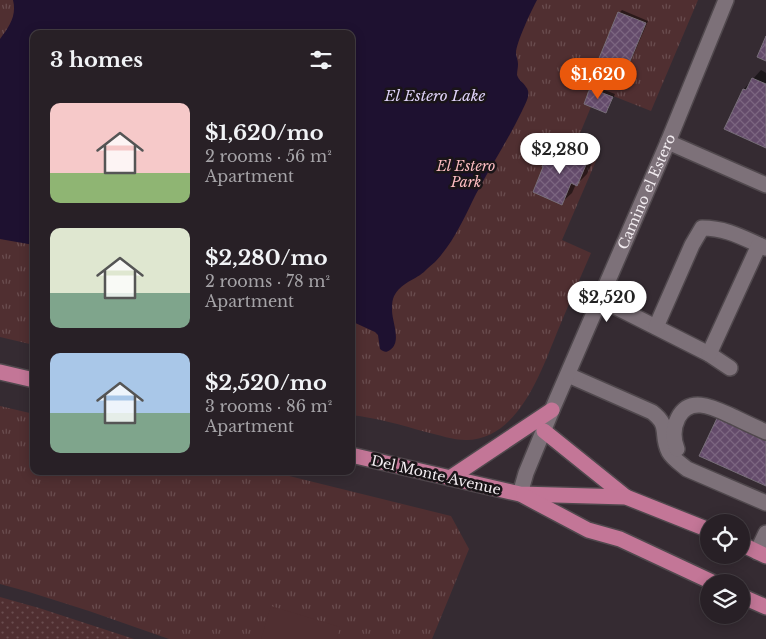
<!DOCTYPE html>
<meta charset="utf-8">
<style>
:root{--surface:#282026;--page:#342d32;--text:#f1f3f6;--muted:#a5a3a7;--line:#443e43;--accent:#ea580c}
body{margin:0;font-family:"Libre Baskerville",serif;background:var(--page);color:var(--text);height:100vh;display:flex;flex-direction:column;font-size:19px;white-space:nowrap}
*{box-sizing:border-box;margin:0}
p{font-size:16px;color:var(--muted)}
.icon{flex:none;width:28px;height:28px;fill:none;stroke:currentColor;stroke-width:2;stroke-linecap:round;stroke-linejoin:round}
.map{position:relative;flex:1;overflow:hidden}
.panel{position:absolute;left:30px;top:30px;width:325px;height:445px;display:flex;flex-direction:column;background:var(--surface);border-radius:10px;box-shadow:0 2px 12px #0003,0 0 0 1px var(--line)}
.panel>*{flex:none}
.tools{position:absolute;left:700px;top:514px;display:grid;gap:10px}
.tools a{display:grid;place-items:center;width:50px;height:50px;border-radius:50%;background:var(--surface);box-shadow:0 2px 12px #0003,0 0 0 1px var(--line);font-size:25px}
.price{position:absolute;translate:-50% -42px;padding:0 11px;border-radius:18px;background:#fff;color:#222;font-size:16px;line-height:32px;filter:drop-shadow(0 1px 2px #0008)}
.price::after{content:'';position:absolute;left:50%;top:30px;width:15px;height:11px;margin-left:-8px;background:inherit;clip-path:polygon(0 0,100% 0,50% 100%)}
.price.selected{background:var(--accent);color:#fff}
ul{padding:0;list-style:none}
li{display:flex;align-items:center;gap:15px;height:125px;padding:0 20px}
li span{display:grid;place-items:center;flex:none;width:140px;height:100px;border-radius:10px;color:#555}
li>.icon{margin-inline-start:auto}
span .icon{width:60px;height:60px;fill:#fffc;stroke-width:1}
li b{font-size:21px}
h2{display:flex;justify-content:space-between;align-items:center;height:60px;padding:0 20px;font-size:21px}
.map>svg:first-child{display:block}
.grass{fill:url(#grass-dots)}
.park{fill:url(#park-tufts)}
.pitch{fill:#502f31}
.water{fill:#1e1130}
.shadow{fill:#0007}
.building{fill:url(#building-cross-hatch);stroke:#776e79}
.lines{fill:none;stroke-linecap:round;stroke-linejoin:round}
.minor-casing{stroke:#50484d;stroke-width:18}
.major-casing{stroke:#50484d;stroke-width:18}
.minor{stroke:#7d7179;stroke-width:15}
.major{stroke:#c37697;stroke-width:15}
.labels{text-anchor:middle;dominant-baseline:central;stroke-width:5;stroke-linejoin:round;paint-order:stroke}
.park-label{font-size:14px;font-style:italic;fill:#fbbcc0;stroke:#1a1518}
.street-label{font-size:14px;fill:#f2ecf0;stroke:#1a1518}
.water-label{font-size:15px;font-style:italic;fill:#dfd2f9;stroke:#1a1518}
</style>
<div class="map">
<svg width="766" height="639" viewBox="0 0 766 639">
<defs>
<pattern id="grass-dots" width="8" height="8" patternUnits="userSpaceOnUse" patternTransform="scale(1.25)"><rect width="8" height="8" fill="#502f31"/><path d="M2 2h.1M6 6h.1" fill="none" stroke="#6a4d4f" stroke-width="1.8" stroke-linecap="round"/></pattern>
<pattern id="park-tufts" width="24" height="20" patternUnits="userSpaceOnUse" patternTransform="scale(1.25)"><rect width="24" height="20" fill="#502f31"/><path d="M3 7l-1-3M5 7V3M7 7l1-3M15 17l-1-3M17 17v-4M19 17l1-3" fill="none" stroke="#6a4d4f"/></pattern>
<pattern id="building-cross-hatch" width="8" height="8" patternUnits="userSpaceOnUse" patternTransform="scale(1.25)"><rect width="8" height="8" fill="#644b6b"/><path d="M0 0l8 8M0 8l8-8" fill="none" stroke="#7b6580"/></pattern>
</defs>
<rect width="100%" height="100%" fill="#352b32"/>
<polygon class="grass" points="0,597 39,608 134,639 0,639"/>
<g class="park">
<path d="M0,0H698L651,111L598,90L576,143L599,154L562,240L591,253C580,278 569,304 558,330C542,369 519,440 466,440C453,440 439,435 426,432C401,425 377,418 351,415V34H34V345L0,337Z"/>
<polygon points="0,406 34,414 34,471 269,471 451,516 469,549 432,639 169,639 89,611 29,592 0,584"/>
</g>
<polygon class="pitch" points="271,606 340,627 337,639 261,639"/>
<path class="water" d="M13,0H537C532,9 516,43 516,53C516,56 518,60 518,64C518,68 517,71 517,75C519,81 523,82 526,87C532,94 525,104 522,111C508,140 491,166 476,194C464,218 454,242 435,262C431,265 427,269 424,272C413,281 398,284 393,299C392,302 392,307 392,310C392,322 402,342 390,350C386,353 384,352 380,349L378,335L375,332L351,321V34H34V245L0,239V39C9,27 17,16 13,0Z"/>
<g class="shadow">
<polygon points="622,10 648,21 622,81 620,84 619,13"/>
<polygon points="761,70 766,73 766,147 744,89"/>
<polygon points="594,86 615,94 608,110 606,112 585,103 591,88"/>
<polygon points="568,136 598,149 587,174 577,184 576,184 572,193 561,203 547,158"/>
</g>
<g class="building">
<polygon points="618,12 646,23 620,85 593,73"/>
<polygon points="766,36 766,61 757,57"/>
<polygon points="752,78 766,84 766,148 724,129 743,89 746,90"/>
<polygon points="590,88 613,97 606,113 584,104"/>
<polygon points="557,146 588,160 577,186 571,183 562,205 533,192 543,167 542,167 546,157 551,159"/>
<polygon points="719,414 766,435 766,486 699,456"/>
</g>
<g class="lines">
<defs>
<g id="minor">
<polyline points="668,142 766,185"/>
<polyline points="600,299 709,354 730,368"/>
<path d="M656,327L692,245L702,228C727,228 743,238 766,248"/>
<polyline points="709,354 759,245"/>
<path d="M568,375L652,412C671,426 660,435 669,452C673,459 681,464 687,469L766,503"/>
<path d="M677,449C673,439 673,428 678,418C690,394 716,409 734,417C744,422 755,427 766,432"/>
<path id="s1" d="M520,494L526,473L552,410L668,142L726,0"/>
<polyline points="757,552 766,533"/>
</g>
<g id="major">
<polyline points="0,372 34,380"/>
<polyline points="544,431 626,497"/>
<polyline points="351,455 520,494 626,497 709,530"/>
<polyline points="450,478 552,410"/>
<polyline points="524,496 588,530 620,539 712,582"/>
<polyline points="741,544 766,556"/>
<polyline points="741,596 766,607"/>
</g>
</defs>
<use href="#minor" class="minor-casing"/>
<use href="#major" class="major-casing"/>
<use href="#minor" class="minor"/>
<use href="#major" class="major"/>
</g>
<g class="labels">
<g class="park-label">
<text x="466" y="166">El Estero<tspan x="466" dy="16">Park</tspan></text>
</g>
<g class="street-label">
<text stroke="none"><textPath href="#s1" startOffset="328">Camino el Estero</textPath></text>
<text transform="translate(436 475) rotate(13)">Del Monte Avenue</text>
</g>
<g class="water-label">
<text x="435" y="95">El Estero Lake</text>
</g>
</g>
</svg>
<div class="tools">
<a><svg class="icon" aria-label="locate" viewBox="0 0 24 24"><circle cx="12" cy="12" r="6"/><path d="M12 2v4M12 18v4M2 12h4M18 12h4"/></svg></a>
<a><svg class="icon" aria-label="layers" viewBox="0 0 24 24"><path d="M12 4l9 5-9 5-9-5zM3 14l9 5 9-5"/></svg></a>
</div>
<b class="price selected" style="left:598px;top:100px">$1,620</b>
<b class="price" style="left:560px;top:175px">$2,280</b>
<b class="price" style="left:607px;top:323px">$2,520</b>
<section class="panel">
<h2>3 homes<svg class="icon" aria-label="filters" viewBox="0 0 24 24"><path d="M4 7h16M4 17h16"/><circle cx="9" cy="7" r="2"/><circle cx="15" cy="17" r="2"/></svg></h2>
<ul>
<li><span style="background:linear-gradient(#f6c9c9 70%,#8fb573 0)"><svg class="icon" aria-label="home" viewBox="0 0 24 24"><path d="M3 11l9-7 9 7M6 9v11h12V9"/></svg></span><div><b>$1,620/mo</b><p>2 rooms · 56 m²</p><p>Apartment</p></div></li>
<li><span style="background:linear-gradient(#dfe7d0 65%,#7fa58c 0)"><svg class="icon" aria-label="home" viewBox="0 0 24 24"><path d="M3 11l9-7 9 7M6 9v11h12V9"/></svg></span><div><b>$2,280/mo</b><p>2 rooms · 78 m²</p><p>Apartment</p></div></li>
<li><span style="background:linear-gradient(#a9c7e8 60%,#7fa58c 0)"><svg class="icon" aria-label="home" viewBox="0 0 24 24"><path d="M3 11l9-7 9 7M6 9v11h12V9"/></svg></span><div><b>$2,520/mo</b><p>3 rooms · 86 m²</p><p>Apartment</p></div></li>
</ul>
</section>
</div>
